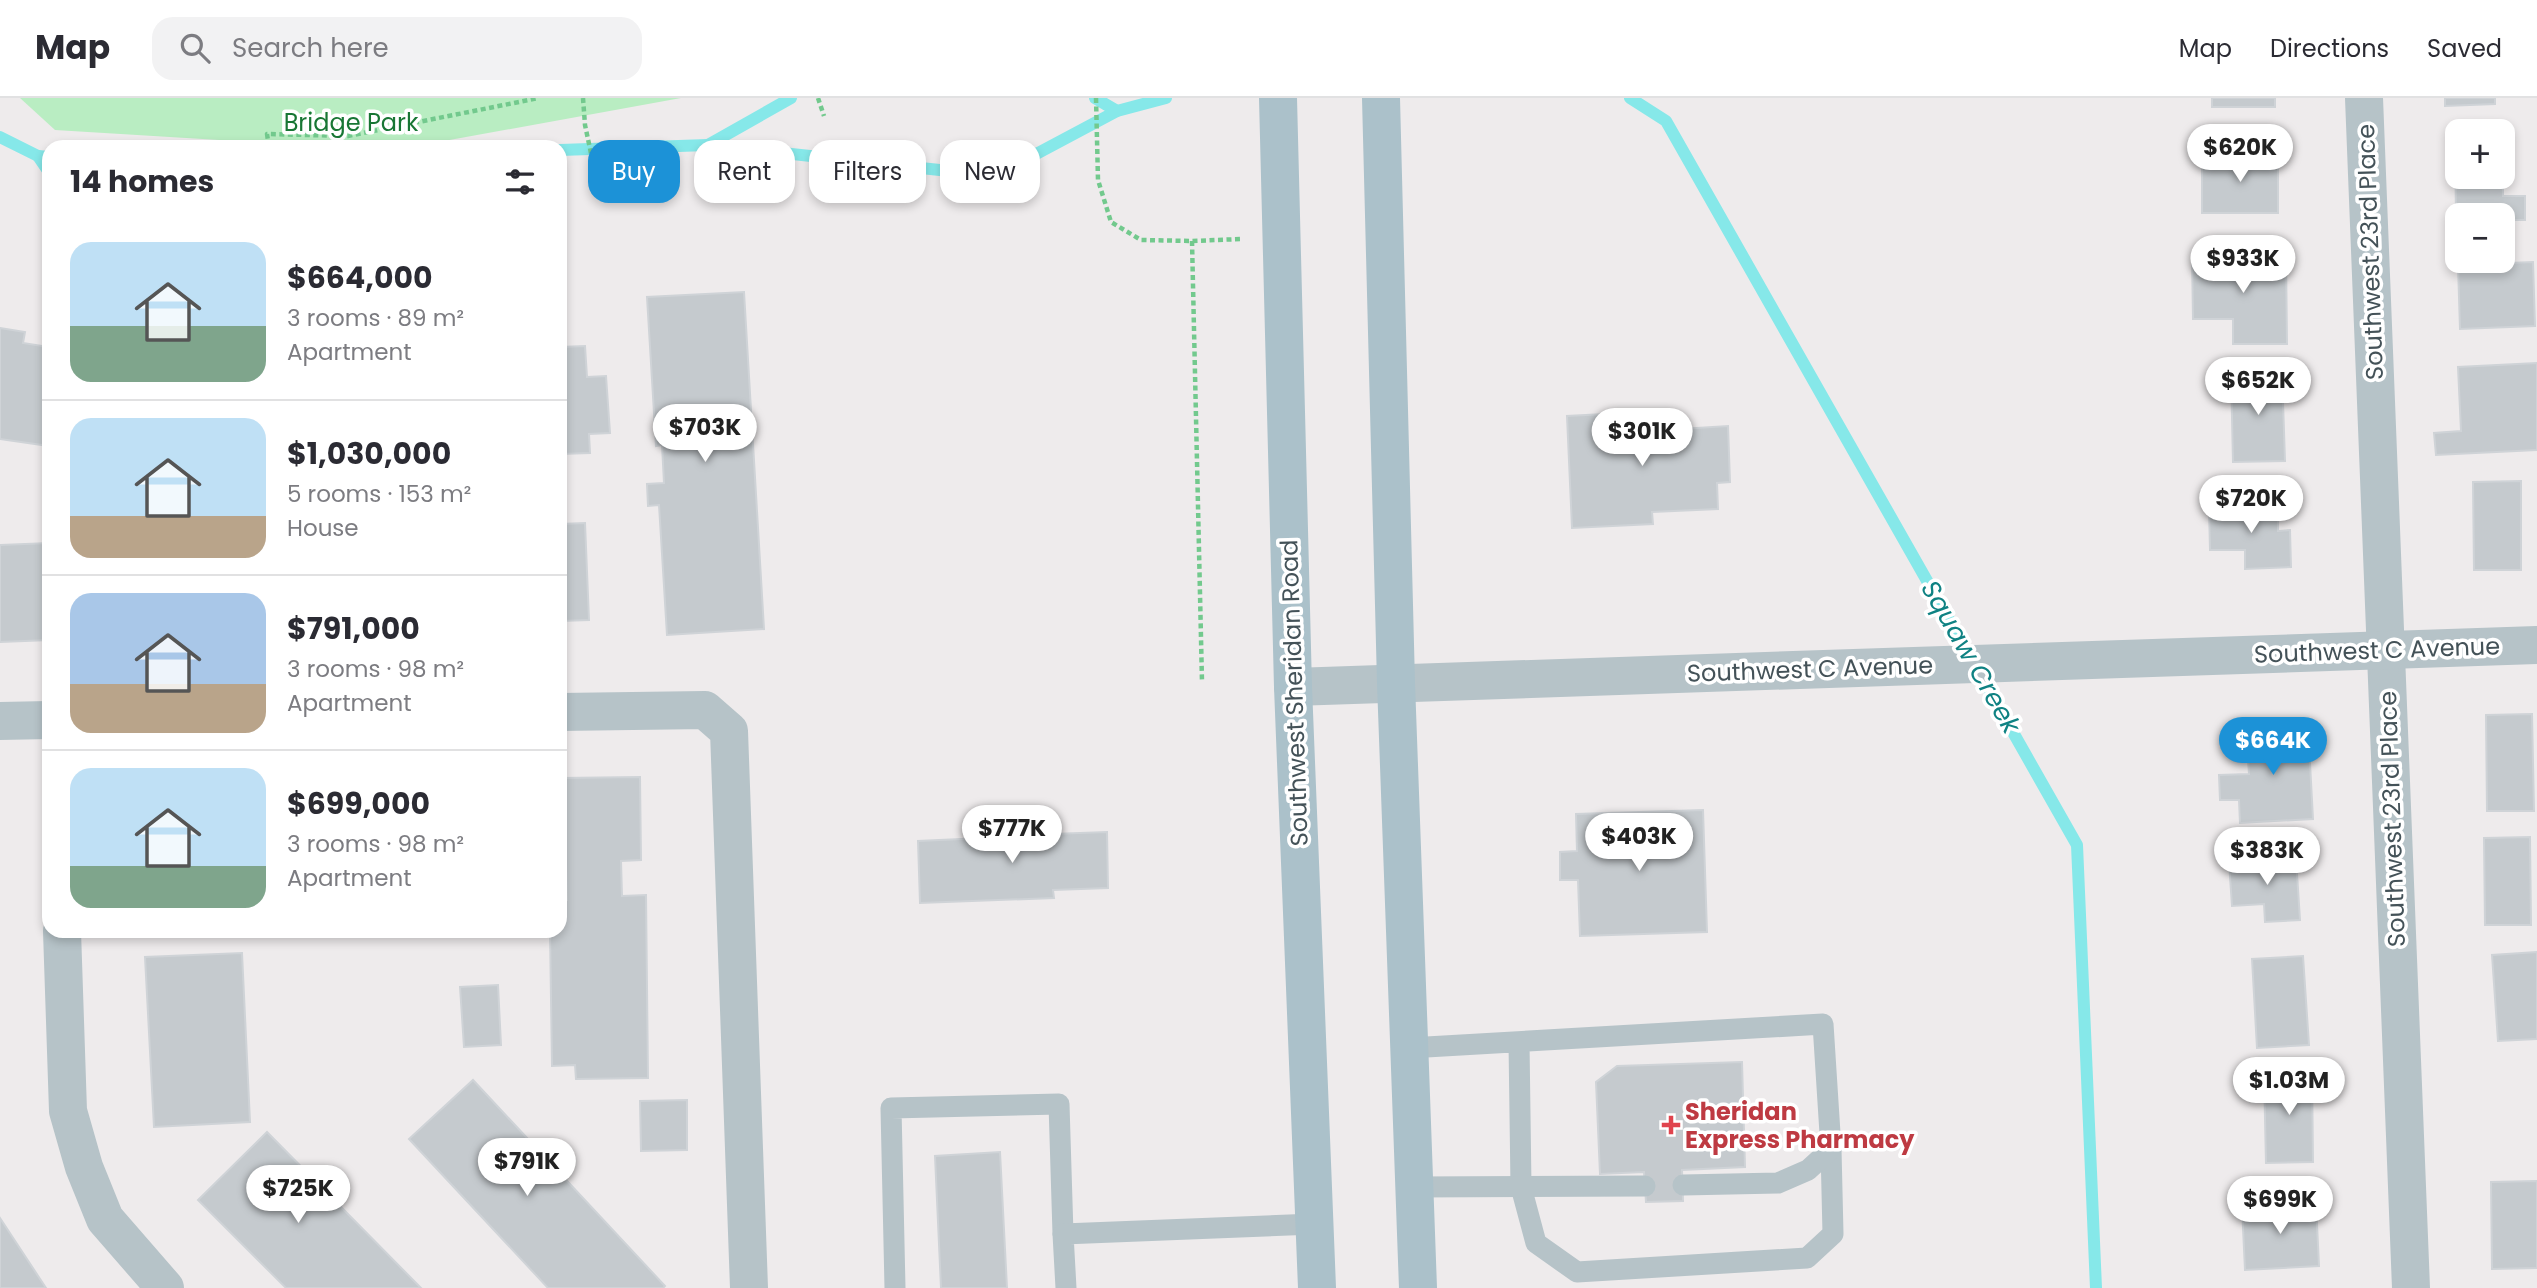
<!DOCTYPE html>
<meta charset="utf-8">
<style>
:root{--surface:#fff;--page:#f2f2f3;--text:#2b2b33;--muted:#7c7c81;--line:#e1e1e2;--accent:#1c92d7}
body{margin:0;font-family:Poppins,sans-serif;background:var(--page);color:var(--text);height:100vh;display:flex;flex-direction:column;font-size:26px;white-space:nowrap}
*{box-sizing:border-box;margin:0}
p{font-size:23px;color:var(--muted)}
.icon{flex:none;width:38px;height:38px;fill:none;stroke:currentColor;stroke-width:2;stroke-linecap:round;stroke-linejoin:round}
.map{position:relative;flex:1;overflow:hidden}
.drawer{position:absolute;left:42px;top:42px;width:525px;height:798px;display:flex;flex-direction:column;background:var(--surface);border-radius:21px;box-shadow:0 4px 10px #0003}
.drawer>*{flex:none}
.top-card{position:absolute;left:588px;top:42px;width:665px;height:63px;display:flex;gap:14px}
.tools{position:absolute;left:2445px;top:21px;display:grid;gap:14px}
.tools a{display:grid;place-items:center;width:70px;height:70px;border-radius:14px;background:var(--surface);box-shadow:0 4px 10px #0003;font-size:35px}
.price{position:absolute;translate:-50% -60px;padding:0 16px;border-radius:24px;background:#fff;color:#222;font-size:23px;line-height:46px;filter:drop-shadow(0 2px 4px #0008)}
.price::after{content:'';position:absolute;left:50%;top:42px;width:21px;height:16px;margin-left:-10px;background:inherit;clip-path:polygon(0 0,100% 0,50% 100%)}
.price.selected{background:var(--accent);color:#fff}
ul{padding:0;list-style:none}
li{display:flex;align-items:center;gap:21px;height:175px;padding:0 28px}
li+li{border-top:2px solid var(--line)}
li span{display:grid;place-items:center;flex:none;width:196px;height:140px;border-radius:21px;color:#555}
li>.icon{margin-inline-start:auto}
span .icon{width:84px;height:84px;fill:#fffc;stroke-width:1}
li b{font-size:30px}
h2{display:flex;justify-content:space-between;align-items:center;height:84px;padding:0 28px;font-size:30px}
.chip{padding:0 24px;border-radius:21px;background:var(--surface);box-shadow:0 4px 10px #0003;font-size:24px;line-height:63px}
.chip.selected{background:var(--accent);color:#fff}
header{display:flex;align-items:center;gap:42px;box-sizing:border-box;height:98px;padding:0 35px;background:var(--surface);border-bottom:2px solid var(--line)}
header strong{font-size:33px}
nav{display:flex;gap:38px;margin-inline-start:auto;font-size:24px}
.search{width:490px;height:63px;background:var(--page);display:flex;align-items:center;gap:18px;box-sizing:border-box;padding:0 24px;border-radius:21px;color:var(--muted);font-size:26px}
.map>svg:first-child{display:block}
.green{fill:#b9edc2}
.lines{fill:none;stroke-linecap:round;stroke-linejoin:round}
.stream{stroke:#86e8e9;stroke-width:12}
.building{fill:#c5cace;stroke:#cfd3d7;stroke-width:2}
.path{stroke:#72c98d;stroke-width:4.5;stroke-dasharray:5 3.5;stroke-linecap:butt}
.lane{stroke:#b6c3c8;stroke-width:21}
.street{stroke:#b6c3c8;stroke-width:38}
.primary{stroke:#abc1ca;stroke-width:38}
.health-dot{fill:#e0444e;stroke:#fff;stroke-width:2.5}
.labels{text-anchor:middle;dominant-baseline:central;stroke-width:7;stroke-linejoin:round;paint-order:stroke}
.park-label{font-size:24px;fill:#187634;stroke:#fff}
.street-label{font-size:24px;fill:#445258;stroke:#fff}
.health-label{font-size:24px;font-weight:bold;fill:#be3a42;stroke:#fff;text-anchor:start}
.water-label{font-size:26px;font-style:italic;fill:#0f8283;stroke:#fff}
</style>
<header>
<strong>Map</strong>
<div class="search"><svg class="icon" aria-label="search" viewBox="0 0 24 24"><circle cx="10" cy="10" r="6"/><path d="M15 15l6 6"/></svg>Search here</div>
<nav><a>Map</a><a>Directions</a><a>Saved</a></nav>
</header>
<div class="map">
<svg width="2537" height="1190" viewBox="0 0 2537 1190">
<rect width="100%" height="100%" fill="#eeebec"/>
<polygon class="green" points="20,0 681,0 411,49 335,49 55,32"/>
<g class="lines">
<g class="stream">
<polyline points="1095,0 1117,13"/>
<polyline points="1630,0 1666,23 2077,747 2096,1190"/>
<polyline points="0,39 38,58 49,59"/>
<polyline points="708,47 791,0"/>
<polyline points="560,52 708,47 995,78 1117,13 1166,0"/>
<polyline points="38,58 49,74"/>
</g>
</g>
<g class="building">
<rect x="2212" y="0" width="63" height="9"/>
<polygon points="2445,0 2495,0 2495,6 2445,8"/>
<polygon points="2503,33 2503,98 2525,98 2525,122 2502,122 2502,117 2457,117 2456,123 2455,34 2457,34 2457,79 2502,79"/>
<rect x="2202" y="56" width="76" height="59"/>
<polygon points="2286,157 2287,246 2233,246 2233,221 2193,221 2192,158"/>
<polygon points="2533,164 2535,228 2460,231 2458,167"/>
<polygon points="744,194 764,531 667,537 659,407 648,408 647,386 664,385 662,347 656,348 647,199"/>
<polygon points="0,230 25,234 23,245 49,249 49,348 0,341"/>
<polygon points="585,248 587,279 606,278 610,335 589,336 590,355 560,356 560,249"/>
<polygon points="2537,265 2537,352 2436,357 2434,335 2461,333 2458,269"/>
<polygon points="2282,274 2285,363 2233,364 2231,275"/>
<polygon points="1662,313 1664,332 1728,328 1730,384 1717,385 1718,411 1652,414 1653,426 1572,430 1567,318"/>
<polygon points="2521,383 2521,472 2474,472 2473,384"/>
<polygon points="2278,407 2278,433 2290,432 2291,469 2245,471 2245,452 2210,452 2209,409"/>
<polygon points="585,425 589,522 560,523 560,426"/>
<polygon points="49,445 49,542 0,544 0,447"/>
<polygon points="2532,616 2534,713 2487,713 2486,617"/>
<polygon points="2308,628 2313,721 2240,725 2239,702 2220,702 2219,677 2249,676 2246,632"/>
<polygon points="640,679 641,762 621,763 622,798 646,797 648,980 576,981 575,967 552,968 550,833 560,833 560,802 567,802 566,766 560,766 560,680"/>
<polygon points="1703,712 1707,834 1580,838 1578,782 1560,782 1560,754 1577,753 1576,716"/>
<polygon points="1052,727 1052,736 1107,734 1108,790 1053,792 1054,800 920,805 918,743 983,740 983,730"/>
<polygon points="2530,739 2531,827 2485,827 2484,740"/>
<polygon points="2296,760 2300,822 2265,824 2264,806 2232,808 2229,764"/>
<polygon points="2537,854 2537,941 2498,943 2492,857"/>
<polygon points="242,855 250,1024 154,1029 145,859"/>
<polygon points="2303,858 2309,947 2257,950 2252,861"/>
<polygon points="498,887 501,947 464,949 460,889"/>
<polygon points="1742,964 1745,1069 1682,1072 1683,1103 1646,1104 1644,1074 1600,1076 1596,984 1617,968"/>
<polygon points="2312,974 2313,1064 2266,1065 2264,975"/>
<polygon points="473,982 665,1188 663,1190 548,1190 409,1041"/>
<polygon points="687,1002 687,1052 641,1053 640,1003"/>
<polygon points="267,1034 421,1190 286,1190 198,1102"/>
<polygon points="1000,1054 1007,1190 941,1190 935,1058"/>
<polygon points="2537,1083 2537,1170 2492,1171 2491,1084"/>
<polygon points="2316,1105 2319,1168 2245,1172 2242,1109"/>
<polygon points="0,1120 46,1190 0,1190"/>
</g>
<g class="lines">
<g class="path">
<polyline points="583,0 585,27 599,93"/>
<polyline points="818,0 824,18"/>
<polyline points="1096,0 1098,82 1111,124 1141,142 1192,143 1242,141"/>
<polyline points="269,49 267,36 348,38 539,0"/>
<polyline points="1192,143 1202,584"/>
</g>
<g class="lane">
<polyline points="1409,950 1823,926 1831,1051 1833,1136 1807,1160 1577,1174 1536,1145 1521,1089 1519,944"/>
<polyline points="1683,1087 1778,1085 1808,1072 1831,1051"/>
<polyline points="1414,1089 1645,1088"/>
<polyline points="895,1190 891,1010 1059,1006 1063,1136"/>
<polyline points="1066,1190 1063,1136 1314,1126"/>
</g>
<g class="street">
<polyline points="2364,0 2411,1190"/>
<polyline points="1293,589 2537,547"/>
<polyline points="560,614 705,612 729,633 749,1190"/>
<polyline points="0,623 49,622"/>
<polyline points="62,833 68,1013 84,1069 105,1121 165,1190"/>
</g>
<g class="primary">
<polyline points="1278,0 1293,589 1317,1190"/>
<polyline points="1381,0 1396,585 1418,1190"/>
</g>
</g>
<path class="health-dot" d="M1667.5 1016.5h7v7h7v7h-7v7h-7v-7h-7v-7h7z"/>
<g class="labels">
<g class="park-label">
<text x="351" y="24">Bridge Park</text>
</g>
<g class="street-label">
<text transform="translate(2370 154) rotate(-92)">Southwest 23rd Place</text>
<text transform="translate(2377 552) rotate(-2)">Southwest C Avenue</text>
<text transform="translate(1810 571) rotate(-2)">Southwest C Avenue</text>
<text transform="translate(1294 595) rotate(-92)">Southwest Sheridan Road</text>
<text transform="translate(2392 721) rotate(-92)">Southwest 23rd Place</text>
</g>
<g class="health-label">
<text x="1685" y="1013">Sheridan<tspan x="1685" dy="28">Express Pharmacy</tspan></text>
</g>
<g class="water-label">
<text transform="translate(1971 559) rotate(60)">Squaw Creek</text>
</g>
</g>
</svg>
<div class="tools">
<a>+</a>
<a>−</a>
</div>
<b class="price" style="left:2240px;top:86px">$620K</b>
<b class="price" style="left:2243px;top:197px">$933K</b>
<b class="price" style="left:2258px;top:319px">$652K</b>
<b class="price" style="left:705px;top:366px">$703K</b>
<b class="price" style="left:1642px;top:370px">$301K</b>
<b class="price" style="left:2251px;top:437px">$720K</b>
<b class="price selected" style="left:2273px;top:679px">$664K</b>
<b class="price" style="left:1012px;top:767px">$777K</b>
<b class="price" style="left:1639px;top:775px">$403K</b>
<b class="price" style="left:2267px;top:789px">$383K</b>
<b class="price" style="left:2289px;top:1019px">$1.03M</b>
<b class="price" style="left:527px;top:1100px">$791K</b>
<b class="price" style="left:298px;top:1127px">$725K</b>
<b class="price" style="left:2280px;top:1138px">$699K</b>
<div class="top-card">
<a class="chip selected">Buy</a>
<a class="chip">Rent</a>
<a class="chip">Filters</a>
<a class="chip">New</a>
</div>
<section class="drawer">
<h2>14 homes<svg class="icon" aria-label="filters" viewBox="0 0 24 24"><path d="M4 7h16M4 17h16"/><circle cx="9" cy="7" r="2"/><circle cx="15" cy="17" r="2"/></svg></h2>
<ul>
<li><span style="background:linear-gradient(#bfe0f5 60%,#7fa58c 0)"><svg class="icon" aria-label="home" viewBox="0 0 24 24"><path d="M3 11l9-7 9 7M6 9v11h12V9"/></svg></span><div><b>$664,000</b><p>3 rooms · 89 m²</p><p>Apartment</p></div></li>
<li><span style="background:linear-gradient(#bfe0f5 70%,#b9a48a 0)"><svg class="icon" aria-label="home" viewBox="0 0 24 24"><path d="M3 11l9-7 9 7M6 9v11h12V9"/></svg></span><div><b>$1,030,000</b><p>5 rooms · 153 m²</p><p>House</p></div></li>
<li><span style="background:linear-gradient(#a9c7e8 65%,#b9a48a 0)"><svg class="icon" aria-label="home" viewBox="0 0 24 24"><path d="M3 11l9-7 9 7M6 9v11h12V9"/></svg></span><div><b>$791,000</b><p>3 rooms · 98 m²</p><p>Apartment</p></div></li>
<li><span style="background:linear-gradient(#bfe0f5 70%,#7fa58c 0)"><svg class="icon" aria-label="home" viewBox="0 0 24 24"><path d="M3 11l9-7 9 7M6 9v11h12V9"/></svg></span><div><b>$699,000</b><p>3 rooms · 98 m²</p><p>Apartment</p></div></li>
</ul>
</section>
</div>
